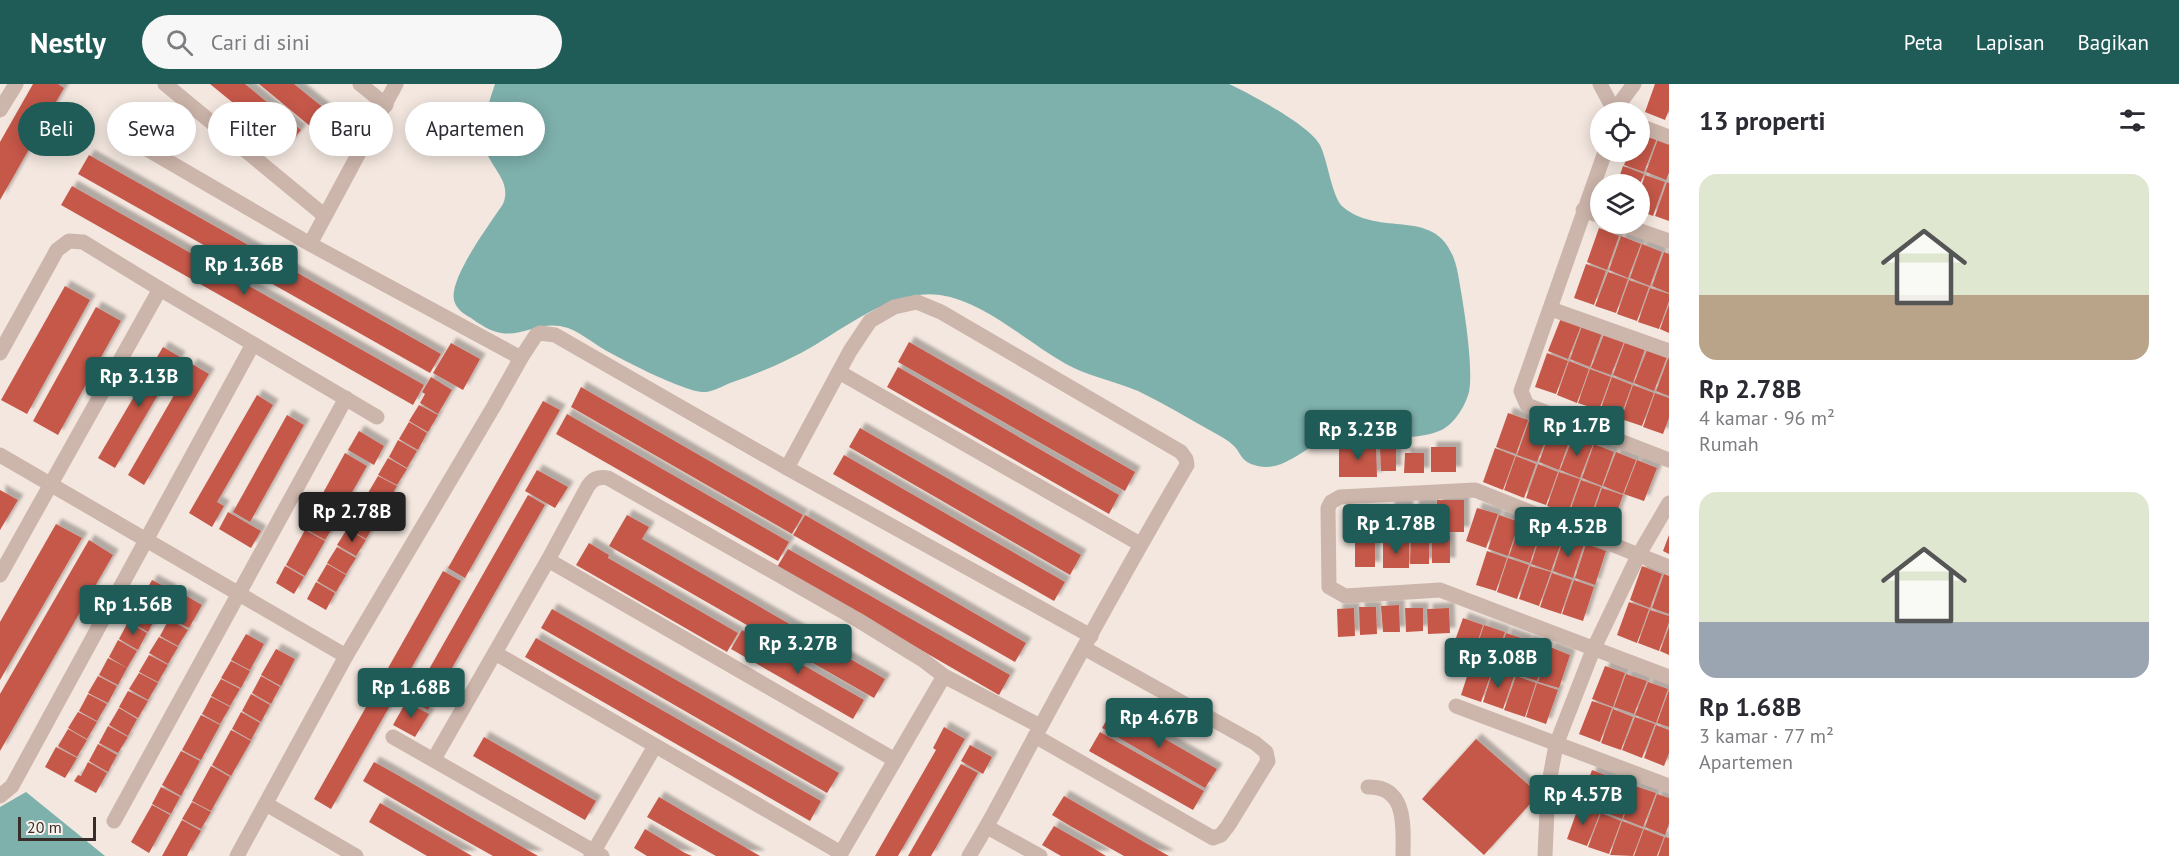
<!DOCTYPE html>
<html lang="id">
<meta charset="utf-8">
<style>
:root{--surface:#fff;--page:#f7f7f7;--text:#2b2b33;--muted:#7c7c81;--accent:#1f5b57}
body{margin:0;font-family:"PT Sans",sans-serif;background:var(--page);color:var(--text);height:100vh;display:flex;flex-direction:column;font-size:22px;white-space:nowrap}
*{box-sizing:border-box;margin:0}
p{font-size:20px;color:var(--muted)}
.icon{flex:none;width:33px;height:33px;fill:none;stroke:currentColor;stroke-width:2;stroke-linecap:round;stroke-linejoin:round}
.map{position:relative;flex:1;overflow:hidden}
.drawer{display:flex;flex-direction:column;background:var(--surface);width:510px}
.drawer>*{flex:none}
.top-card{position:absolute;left:18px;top:18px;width:570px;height:54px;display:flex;gap:12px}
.controls{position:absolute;left:1590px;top:18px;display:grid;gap:12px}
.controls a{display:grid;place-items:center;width:60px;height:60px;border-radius:50%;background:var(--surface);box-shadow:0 3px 15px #0003;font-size:30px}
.scale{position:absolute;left:18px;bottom:15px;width:78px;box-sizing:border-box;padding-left:6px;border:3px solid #392d2a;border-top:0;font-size:16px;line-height:21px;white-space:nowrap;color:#392d2a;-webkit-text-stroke:4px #faf2ec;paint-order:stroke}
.price{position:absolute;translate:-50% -51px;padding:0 14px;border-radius:6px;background:var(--accent);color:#fff;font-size:20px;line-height:39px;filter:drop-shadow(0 2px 3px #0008)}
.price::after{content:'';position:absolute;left:50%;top:36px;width:18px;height:14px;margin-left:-9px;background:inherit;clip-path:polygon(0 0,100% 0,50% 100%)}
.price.active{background:#222;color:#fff}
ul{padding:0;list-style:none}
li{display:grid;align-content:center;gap:12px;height:318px;padding:0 30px}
li span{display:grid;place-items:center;height:186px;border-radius:18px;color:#555}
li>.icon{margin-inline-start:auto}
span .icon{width:108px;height:108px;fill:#fffc;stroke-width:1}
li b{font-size:26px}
h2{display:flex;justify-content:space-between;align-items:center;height:72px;padding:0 30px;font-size:26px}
.chip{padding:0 21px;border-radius:27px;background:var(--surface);box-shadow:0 3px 15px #0003;font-size:21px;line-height:54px}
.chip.active{background:var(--accent);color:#fff}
header{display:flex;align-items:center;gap:36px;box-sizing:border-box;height:84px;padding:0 30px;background:var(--accent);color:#fff}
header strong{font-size:28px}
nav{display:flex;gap:33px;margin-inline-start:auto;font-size:21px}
.search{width:420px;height:54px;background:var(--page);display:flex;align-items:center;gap:15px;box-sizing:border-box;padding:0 21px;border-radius:33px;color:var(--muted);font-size:22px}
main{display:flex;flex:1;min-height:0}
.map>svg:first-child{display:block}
.water{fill:#7eb0ac}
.building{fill:#c6584a;filter:url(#shadow)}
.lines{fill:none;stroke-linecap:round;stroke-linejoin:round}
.minor{stroke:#ccb5ab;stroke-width:15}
</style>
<header>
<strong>Nestly</strong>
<div class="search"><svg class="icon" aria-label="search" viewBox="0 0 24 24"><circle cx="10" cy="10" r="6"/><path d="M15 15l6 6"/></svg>Cari di sini</div>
<nav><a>Peta</a><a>Lapisan</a><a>Bagikan</a></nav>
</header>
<main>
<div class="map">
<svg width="1669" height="772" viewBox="0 0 1669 772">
<defs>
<filter id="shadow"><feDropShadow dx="5.5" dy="-5.5" stdDeviation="1.5" flood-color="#0004"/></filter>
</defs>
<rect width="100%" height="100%" fill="#f3e7df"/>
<g class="water">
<path d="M495,0H1229C1250,10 1310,41 1320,61C1328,77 1332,114 1343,123C1384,157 1444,116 1458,190C1463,218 1474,282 1469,308C1465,323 1453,342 1439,347C1407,360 1370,347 1337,354C1329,355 1320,358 1313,362C1293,373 1276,390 1251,380C1241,376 1240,368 1234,362C1228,356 1220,352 1213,348C1188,334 1163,319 1138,307C1114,297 1088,292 1066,280C1026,258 986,218 940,211C891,204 842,247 801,269C778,281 754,291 730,299C723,302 714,307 706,308C688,310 623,276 605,266C593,259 581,249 568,244C541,235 524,253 501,249C492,248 479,240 471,234C464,230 456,225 454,216C449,194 490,140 503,120C513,96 488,83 484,60C481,41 489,18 495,0Z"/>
<polygon points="26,708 105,772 0,772 0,723"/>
</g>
<g class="building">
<polygon points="33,0 58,0 64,4 0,116 0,58"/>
<polygon points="210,0 245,0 301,46 287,63"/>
<polygon points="259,0 294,0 325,25 311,43"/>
<polygon points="1655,0 1669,0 1669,26 1665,36 1645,28"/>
<polygon points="1640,48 1657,54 1644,88 1624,81 1629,68 1640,68"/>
<polygon points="1658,55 1669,59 1669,89 1666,96 1646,88"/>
<polygon points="89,71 441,270 430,289 78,90"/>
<polygon points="1623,82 1644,90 1640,100 1617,100"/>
<polygon points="1645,91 1665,98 1653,132 1640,127 1640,106"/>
<polygon points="1667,98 1669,99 1669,137 1655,132"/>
<polygon points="72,102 424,301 413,321 61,121"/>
<polygon points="1599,144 1619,152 1607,186 1587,178"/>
<polygon points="1621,152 1641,160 1628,194 1609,186"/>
<polygon points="1642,160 1662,168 1650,202 1630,194"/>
<polygon points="1664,168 1669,170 1669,209 1652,202"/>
<polygon points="1586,180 1606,187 1594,221 1574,214"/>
<polygon points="1608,188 1628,195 1616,229 1595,222"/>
<polygon points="1629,196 1649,203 1637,237 1617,230"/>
<polygon points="65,202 90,216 27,330 1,316"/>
<polygon points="1650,204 1669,210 1669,217 1659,245 1638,238"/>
<polygon points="1669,221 1669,249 1660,245"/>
<polygon points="96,223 121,237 58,351 33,337"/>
<polygon points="1561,234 1581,242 1568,275 1548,267"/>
<polygon points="1582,242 1602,249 1590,283 1570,275"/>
<polygon points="1604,250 1624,258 1611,291 1591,284"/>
<polygon points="909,258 1135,388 1125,407 898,278"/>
<polygon points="1625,258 1645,265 1633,299 1613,291"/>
<polygon points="451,259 480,275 463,306 433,289"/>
<polygon points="163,263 180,273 115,384 98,374"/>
<polygon points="1647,266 1667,273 1654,307 1634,299"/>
<polygon points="1547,269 1568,277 1556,310 1535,303"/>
<polygon points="1669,272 1669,312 1656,307"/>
<polygon points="1569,277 1589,285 1577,319 1557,311"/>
<polygon points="192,280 209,290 144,401 128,391"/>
<polygon points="898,283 1119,411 1109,430 887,303"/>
<polygon points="1590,285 1611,293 1599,326 1578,319"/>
<polygon points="431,293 452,306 438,330 420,319 425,310 422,308"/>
<polygon points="1612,293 1632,301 1620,334 1600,327"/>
<polygon points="1633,301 1654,309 1642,342 1621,335"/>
<polygon points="581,303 803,431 792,450 571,323"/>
<polygon points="1655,309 1669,314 1669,334 1663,350 1643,343"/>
<polygon points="257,311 273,321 217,418 224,422 212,443 189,429"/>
<polygon points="543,317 560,326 465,494 448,484"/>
<polygon points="419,321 438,331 428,348 409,337"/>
<polygon points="1508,329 1528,336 1516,370 1496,363"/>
<polygon points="567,330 789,458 778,477 556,350"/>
<polygon points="287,331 304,341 250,438 233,428"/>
<polygon points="1529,337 1550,344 1537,378 1517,371"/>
<polygon points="409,338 427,349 418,366 399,355"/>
<polygon points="860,344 1081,471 1070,491 849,363"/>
<polygon points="1551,345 1571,352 1559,386 1539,378"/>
<polygon points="359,347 384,362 374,381 348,366"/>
<polygon points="1573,353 1593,360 1580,394 1560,386"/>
<polygon points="398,356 417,367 407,384 389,373"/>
<polygon points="1339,360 1376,360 1377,393 1339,393"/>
<polygon points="1594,360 1614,368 1602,402 1582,394"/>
<rect x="1431" y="363" width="25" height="25"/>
<polygon points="1380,364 1396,364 1396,387 1381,387"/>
<polygon points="1495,364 1515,372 1503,406 1483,398"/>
<polygon points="1616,368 1636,376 1623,410 1603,402"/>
<polygon points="345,369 367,382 335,438 316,427 326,411 323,409"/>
<polygon points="1405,369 1424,369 1424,389 1404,389"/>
<polygon points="844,371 1065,498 1054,517 833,390"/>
<polygon points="1516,372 1536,380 1524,414 1504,406"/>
<polygon points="388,374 407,385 397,401 378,391"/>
<polygon points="1637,376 1657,384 1644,417 1624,410"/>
<polygon points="1538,380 1558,388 1546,421 1526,414"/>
<polygon points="537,386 568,403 555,424 525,407"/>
<polygon points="1559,388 1580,395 1568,429 1547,422"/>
<polygon points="378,392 397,402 377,437 358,426"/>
<polygon points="1581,396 1601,403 1589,437 1569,430"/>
<polygon points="1602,404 1623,411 1611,445 1590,438"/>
<polygon points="0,406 18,416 0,446"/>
<polygon points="528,411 545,421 428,626 411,617"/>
<rect x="1437" y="416" width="27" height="32"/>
<rect x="1413" y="420" width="20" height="28"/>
<polygon points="1408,421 1408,449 1389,449 1389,422"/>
<polygon points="1477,424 1498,430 1486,464 1466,457"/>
<polygon points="1356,426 1384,427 1384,454 1357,454"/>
<polygon points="357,427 376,438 366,455 348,444"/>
<polygon points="228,428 261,447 251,464 219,445"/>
<polygon points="316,429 335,440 325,456 306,445"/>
<polygon points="627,431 649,443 642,455 885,595 874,614 609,462"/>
<polygon points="805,431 1026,559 1015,578 793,451"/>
<polygon points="1499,431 1519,438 1508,472 1488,465"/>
<polygon points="1521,438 1541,445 1530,479 1509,472"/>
<polygon points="56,440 82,454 0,596 0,538"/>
<polygon points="347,445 366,456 356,472 337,461"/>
<polygon points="305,446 325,457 305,492 286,481"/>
<polygon points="1542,446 1563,453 1551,487 1531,480"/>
<polygon points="1669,451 1669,470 1663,467"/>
<rect x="1432" y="452" width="18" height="27"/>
<polygon points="1411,453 1429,453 1429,480 1410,480"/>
<polygon points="1564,453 1584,460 1573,494 1553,487"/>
<polygon points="89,456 113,471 0,667 0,610"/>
<rect x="1355" y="457" width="20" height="26"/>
<polygon points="1383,457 1409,458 1409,484 1383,484"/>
<polygon points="589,459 609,471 608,474 738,549 727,568 576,481"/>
<polygon points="1586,460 1606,467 1595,501 1575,494"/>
<polygon points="337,463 356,474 346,490 327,479"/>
<polygon points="788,465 1010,591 999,611 777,483"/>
<polygon points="1487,467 1507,474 1496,507 1476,501"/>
<polygon points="1508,474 1529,481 1517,515 1497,508"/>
<polygon points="327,480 346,491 336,508 317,497"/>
<polygon points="285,482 304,493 294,510 276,499"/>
<polygon points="1530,482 1551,488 1539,522 1519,515"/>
<polygon points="1642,482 1662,490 1650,524 1630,516"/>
<polygon points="443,487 461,497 331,725 314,715"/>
<polygon points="1552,489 1572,496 1561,530 1540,523"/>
<polygon points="1664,490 1669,492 1669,530 1652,524"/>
<polygon points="152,496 171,506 158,530 139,519"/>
<polygon points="1574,496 1594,503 1583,537 1562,530"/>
<polygon points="316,498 335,509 326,526 307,515"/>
<polygon points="183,510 202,521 189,544 169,534"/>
<polygon points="1629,518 1649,525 1637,559 1617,551"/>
<polygon points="138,520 157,531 148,548 129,537"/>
<polygon points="1399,521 1400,548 1383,548 1381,522"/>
<polygon points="1359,523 1376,523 1377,550 1360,551"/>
<polygon points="1354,524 1355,552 1338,553 1337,525"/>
<polygon points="1405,524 1423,524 1423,547 1406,548"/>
<polygon points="1449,524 1450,549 1428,550 1427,525"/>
<polygon points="552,525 839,689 827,709 541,544"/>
<polygon points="1650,526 1669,532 1669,538 1659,567 1638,559"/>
<polygon points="1463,534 1483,541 1472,575 1451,568"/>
<polygon points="169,535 188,546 178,562 160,552"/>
<polygon points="128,538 147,549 138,566 119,555"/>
<polygon points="1484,541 1505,548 1493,582 1473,575"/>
<polygon points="1669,543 1669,571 1660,567"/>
<polygon points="742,546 864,616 853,635 731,565"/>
<polygon points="1506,549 1527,556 1515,590 1495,583"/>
<polygon points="246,550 264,560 250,586 231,576"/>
<polygon points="159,553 178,563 168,580 149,569"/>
<polygon points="536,554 821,717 810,737 525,573"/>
<polygon points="118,556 137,567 127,584 109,573"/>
<polygon points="1528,556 1548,563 1537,597 1516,590"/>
<polygon points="1550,563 1570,571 1559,604 1538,598"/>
<polygon points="276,565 295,575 281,602 261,591"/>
<polygon points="149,571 168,581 158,598 139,588"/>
<polygon points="108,574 127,584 118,601 99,591"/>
<polygon points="231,577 250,587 241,604 221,594"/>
<polygon points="1472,577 1493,584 1481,618 1461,611"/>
<polygon points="1605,582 1625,589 1613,623 1592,615"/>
<polygon points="1494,584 1514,592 1503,625 1483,618"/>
<polygon points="139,589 158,599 148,616 129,605"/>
<polygon points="1626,590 1647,597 1634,630 1614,623"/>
<polygon points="98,592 117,602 108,619 88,609"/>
<polygon points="261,592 280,603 271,620 252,609"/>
<polygon points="1516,592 1536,599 1525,633 1504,626"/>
<polygon points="221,595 240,605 230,622 211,612"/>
<polygon points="1648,598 1668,605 1656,639 1635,631"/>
<polygon points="1537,599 1558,606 1546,640 1526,633"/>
<polygon points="1669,606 1669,643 1657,639"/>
<polygon points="128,607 148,617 138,634 119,623"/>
<polygon points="88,610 107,620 97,637 79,627"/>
<polygon points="251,610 270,621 261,638 242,627"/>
<polygon points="211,613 230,623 220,640 202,630"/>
<polygon points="1592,617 1612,624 1600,658 1579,650"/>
<polygon points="406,618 429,630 415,653 393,641"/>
<polygon points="119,624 137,635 128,652 109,641"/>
<polygon points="1113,625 1217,685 1205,704 1102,644"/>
<polygon points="1613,625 1633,633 1621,666 1601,659"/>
<polygon points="78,628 97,638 87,655 68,644"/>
<polygon points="241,628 260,639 251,656 232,645"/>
<polygon points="201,631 220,641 201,676 182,666"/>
<polygon points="1635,633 1655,640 1642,674 1622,666"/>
<polygon points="1656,641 1669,646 1669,669 1664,682 1644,674"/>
<polygon points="108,642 128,653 118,669 99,659"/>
<polygon points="944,643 965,655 898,772 875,772 936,666 933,664"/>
<polygon points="68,645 87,656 77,673 58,662"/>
<polygon points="231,646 251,657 231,692 212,681"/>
<polygon points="1100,648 1204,707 1193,726 1089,667"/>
<polygon points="484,653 596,717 585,736 473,672"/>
<polygon points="1476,655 1539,710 1484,771 1422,715"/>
<polygon points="98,660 117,671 108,688 89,677"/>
<polygon points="970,661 992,673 983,690 961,677"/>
<polygon points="56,663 77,674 65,694 45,683"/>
<polygon points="181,667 200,677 181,712 162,701"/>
<polygon points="88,678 107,689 96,709 74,697 78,691 81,692"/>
<polygon points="374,678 394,689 538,772 493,772 443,744 363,697"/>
<polygon points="961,680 978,689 955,730 931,772 908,772"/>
<polygon points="211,682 230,693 211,727 192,717"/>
<polygon points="1592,686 1613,694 1600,727 1580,720"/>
<polygon points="1614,694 1634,702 1622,735 1602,727"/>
<polygon points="1635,702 1656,709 1643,743 1623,735"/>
<polygon points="161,703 180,713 171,730 152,720"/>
<polygon points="1657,710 1669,714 1669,740 1665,751 1645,743"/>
<polygon points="1064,712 1144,758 1169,772 1124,772 1072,743 1052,731"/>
<polygon points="659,713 698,736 760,772 716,772 707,767 647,733"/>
<polygon points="192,718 211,728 201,745 182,735"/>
<polygon points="380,719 460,765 472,772 427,772 369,738"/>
<polygon points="152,721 170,731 149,769 131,758"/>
<polygon points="1579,721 1600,729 1587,762 1567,755"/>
<polygon points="1601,729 1621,737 1609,770 1588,763"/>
<polygon points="182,736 201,747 191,764 187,772 162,772"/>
<polygon points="1622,737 1643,745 1633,772 1610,771"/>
<polygon points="1054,742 1093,764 1106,772 1061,772 1042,761"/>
<polygon points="645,745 685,769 692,772 647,772 634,764"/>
<polygon points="1644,745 1664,753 1657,772 1634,772"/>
<polygon points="1665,753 1669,754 1669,772 1658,772"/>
</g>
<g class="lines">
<g class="minor">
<polyline points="165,0 325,132"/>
<polyline points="360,0 386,21"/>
<polyline points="1600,0 1615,28"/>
<polyline points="0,26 16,0"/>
<polyline points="1614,27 1634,0"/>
<polyline points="1640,42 1669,53"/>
<polyline points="116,47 310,160 521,274 494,322 346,572 237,772"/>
<polyline points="1605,68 1521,307 1527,321 1669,376"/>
<polyline points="1583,126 1600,132"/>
<polyline points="1621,140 1669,157"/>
<polyline points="310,160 396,0"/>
<polyline points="1551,225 1669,267"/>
<polyline points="0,269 57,166 69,157 83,158 160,205 377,333"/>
<polyline points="521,274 536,251 540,249 555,251 787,384 1091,552"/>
<polyline points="839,288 1140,460"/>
<polyline points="0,371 346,572"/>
<path d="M787,384L850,267L870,237L894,223L917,218L941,228L1181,368L1186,375L1187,381C1137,466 1089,553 1042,640C1017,684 996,729 969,772"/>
<polyline points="548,476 895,676"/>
<polyline points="1669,483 1475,406 1340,413 1331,418 1328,424 1329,503 1345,512 1440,506 1669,593"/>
<polyline points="0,491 160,205"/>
<polyline points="495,569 841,769 840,772"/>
<polyline points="1456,622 1669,702"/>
<polyline points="1035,652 1213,754 1221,751 1228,742 1268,677 1266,668 1255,659 1084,564"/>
<polyline points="393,653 602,772"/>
<path d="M434,675L548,476L588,402C593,395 598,392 608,394L858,536L923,576L944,592L1040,642"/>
<path d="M1368,703C1408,702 1403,745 1403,772"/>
<polyline points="0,712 12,702 253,260"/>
<polyline points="266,720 356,772"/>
<polyline points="114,737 346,314"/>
<polyline points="987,743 1040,772"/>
<polyline points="841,769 944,592"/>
<polyline points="591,772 655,662"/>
<polyline points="1545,772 1548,704 1556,661 1593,566 1638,472 1669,419"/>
</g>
</g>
</svg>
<div class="controls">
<a><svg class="icon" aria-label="locate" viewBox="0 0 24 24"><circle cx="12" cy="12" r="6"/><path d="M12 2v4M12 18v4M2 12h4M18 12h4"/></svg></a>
<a><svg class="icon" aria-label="layers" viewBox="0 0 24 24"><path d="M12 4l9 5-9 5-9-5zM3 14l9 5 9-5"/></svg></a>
</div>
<div class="scale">20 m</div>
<b class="price" style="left:244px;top:212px">Rp 1.36B</b>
<b class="price" style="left:139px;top:324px">Rp 3.13B</b>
<b class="price" style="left:1577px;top:373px">Rp 1.7B</b>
<b class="price" style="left:1358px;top:377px">Rp 3.23B</b>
<b class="price active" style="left:352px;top:459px">Rp 2.78B</b>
<b class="price" style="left:1396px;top:471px">Rp 1.78B</b>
<b class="price" style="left:1568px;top:474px">Rp 4.52B</b>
<b class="price" style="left:133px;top:552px">Rp 1.56B</b>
<b class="price" style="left:798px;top:591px">Rp 3.27B</b>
<b class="price" style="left:1498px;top:605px">Rp 3.08B</b>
<b class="price" style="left:411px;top:635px">Rp 1.68B</b>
<b class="price" style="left:1159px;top:665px">Rp 4.67B</b>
<b class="price" style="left:1583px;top:742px">Rp 4.57B</b>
<div class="top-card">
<a class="chip active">Beli</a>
<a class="chip">Sewa</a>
<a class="chip">Filter</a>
<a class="chip">Baru</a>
<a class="chip">Apartemen</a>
</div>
</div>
<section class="drawer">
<h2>13 properti<svg class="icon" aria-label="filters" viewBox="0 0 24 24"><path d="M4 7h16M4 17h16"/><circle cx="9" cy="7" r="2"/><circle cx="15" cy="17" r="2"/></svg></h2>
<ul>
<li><span style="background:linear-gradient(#dfe7d0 65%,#b9a48a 0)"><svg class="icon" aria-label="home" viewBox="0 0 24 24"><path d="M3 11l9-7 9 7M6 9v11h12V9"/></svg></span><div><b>Rp 2.78B</b><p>4 kamar · 96 m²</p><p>Rumah</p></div></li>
<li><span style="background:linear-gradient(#dfe7d0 70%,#9aa5b1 0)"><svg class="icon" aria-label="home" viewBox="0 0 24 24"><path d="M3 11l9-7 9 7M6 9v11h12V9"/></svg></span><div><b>Rp 1.68B</b><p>3 kamar · 77 m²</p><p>Apartemen</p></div></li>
</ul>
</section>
</main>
